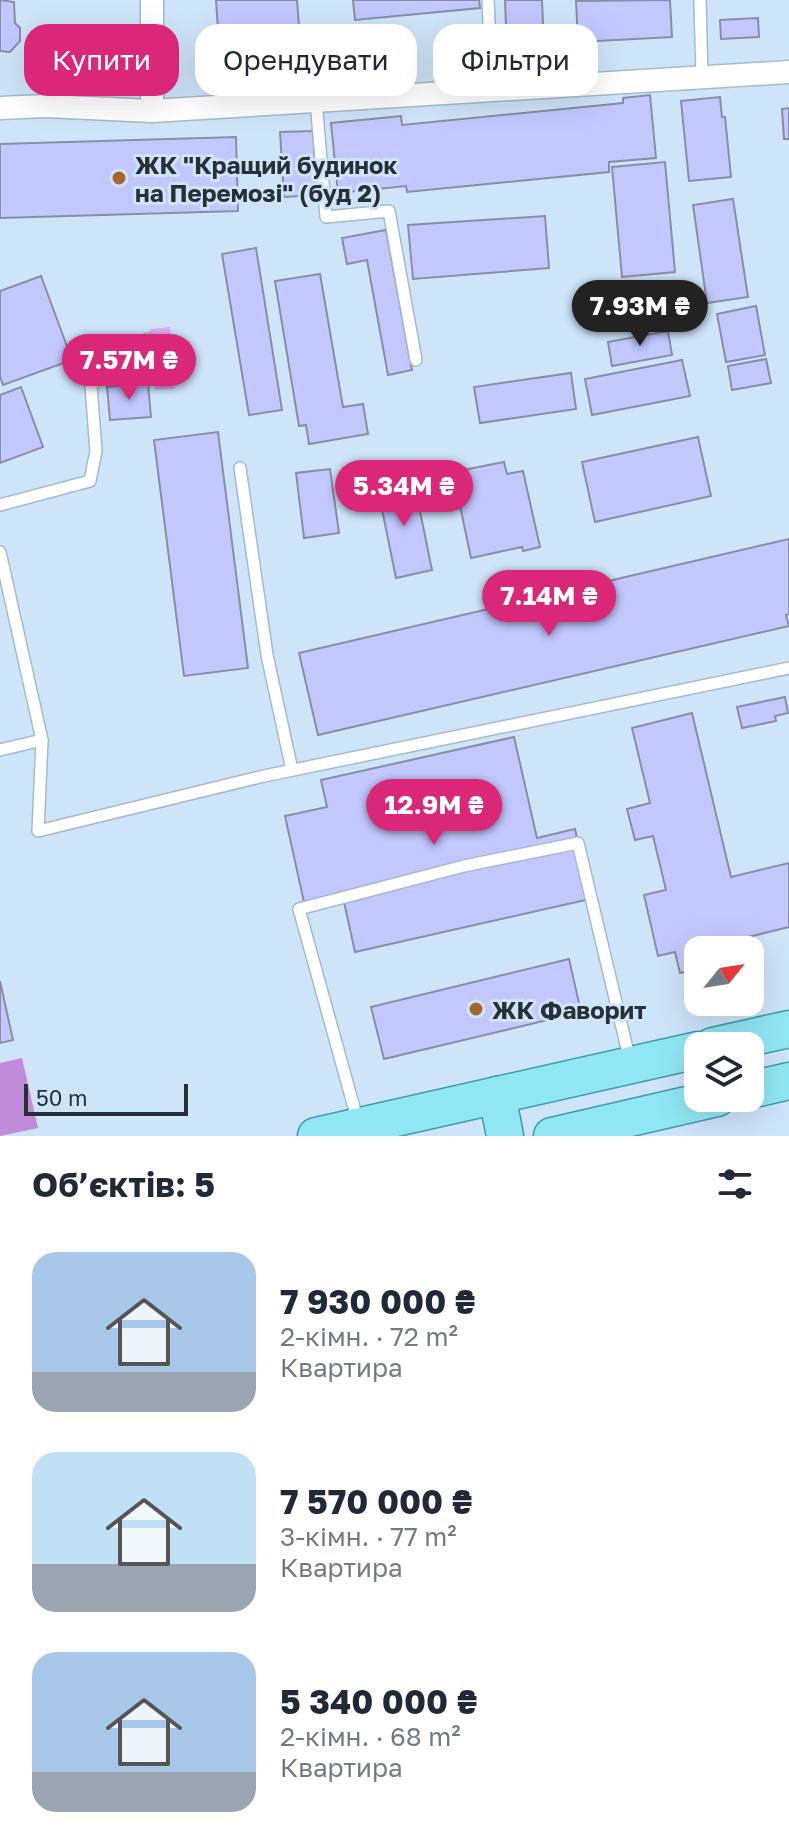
<!DOCTYPE html>
<html lang="uk">
<meta charset="utf-8">
<style>
:root{--surface:#fff;--page:#f6f6f7;--text:#1f2937;--muted:#747a83;--accent:#db2777}
body{margin:0;font-family:"Golos Text",sans-serif;background:var(--page);color:var(--text);height:100vh;display:flex;flex-direction:column;font-size:30px;white-space:nowrap}
*{box-sizing:border-box;margin:0}
p{font-size:26px;color:var(--muted)}
.icon{flex:none;width:44px;height:44px;fill:none;stroke:currentColor;stroke-width:2;stroke-linecap:round;stroke-linejoin:round}
.map{position:relative;height:1136px;overflow:hidden}
.drawer{display:flex;flex-direction:column;background:var(--surface);flex:1}
.drawer>*{flex:none}
.guide{position:absolute;left:24px;top:24px;width:742px;height:72px;display:flex;gap:16px}
.needle{width:52px;rotate:60deg}
.tools{position:absolute;left:684px;top:936px;display:grid;gap:16px}
.tools a{display:grid;place-items:center;width:80px;height:80px;border-radius:16px;background:var(--surface);box-shadow:0 8px 32px #0002;font-size:40px}
.scale{position:absolute;left:24px;bottom:20px;width:164px;box-sizing:border-box;padding-left:8px;border:4px solid #273037;border-top:0;font-size:22px;line-height:28px;white-space:nowrap;color:#273037;-webkit-text-stroke:6px #cee4f9;paint-order:stroke}
.price{position:absolute;translate:-50% -68px;padding:0 18px;border-radius:28px;background:var(--accent);color:#fff;font-size:26px;line-height:52px;filter:drop-shadow(0 2px 4px #0008)}
.price::after{content:'';position:absolute;left:50%;top:48px;width:24px;height:18px;margin-left:-12px;background:inherit;clip-path:polygon(0 0,100% 0,50% 100%)}
.price.active{background:#222;color:#fff}
ul{padding:0;list-style:none}
li{display:flex;align-items:center;gap:24px;height:200px;padding:0 32px}
li span{display:grid;place-items:center;flex:none;width:224px;height:160px;border-radius:24px;color:#555}
li>.icon{margin-inline-start:auto}
span .icon{width:96px;height:96px;fill:#fffc;stroke-width:1}
li b{font-size:34px}
h2{display:flex;justify-content:space-between;align-items:center;height:96px;padding:0 32px;font-size:34px}
.tag{padding:0 28px;border-radius:24px;background:var(--surface);box-shadow:0 8px 32px #0002;font-size:28px;line-height:72px}
.tag.active{background:var(--accent);color:#fff}
.map>svg:first-child{display:block}
.green{fill:#deb0f3}
.forest{fill:#c18bda}
.building{fill:#c2c8fe;stroke:#8a8da5;stroke-width:2}
.lines{fill:none;stroke-linecap:round;stroke-linejoin:round}
.service-casing{stroke:#a4bacd;stroke-width:14}
.minor-casing{stroke:#a4bacd;stroke-width:25}
.primary-casing{stroke:#3c9bad;stroke-width:39}
.service{stroke:#fff;stroke-width:11}
.minor{stroke:#fff;stroke-width:22}
.primary{stroke:#91e6f4;stroke-width:36}
.poi-dot{fill:#a5652d;stroke:#cee4f9;stroke-width:3}
.labels{text-anchor:middle;dominant-baseline:central;stroke-width:6;stroke-linejoin:round;paint-order:stroke}
.poi-label{font-size:24px;font-weight:bold;fill:#273037;stroke:#cee4f9;text-anchor:start}
</style>
<div class="map">
<svg width="789" height="1136" viewBox="0 0 789 1136">
<rect width="100%" height="100%" fill="#cee4f9"/>
<polygon class="green" points="170,327 175,389 155,390 150,329"/>
<polygon class="forest" points="22,1058 38,1128 0,1136 0,1063"/>
<g class="building">
<polygon points="0,0 14,2 15,23 20,28 20,41 10,52 0,51"/>
<polygon points="216,0 297,0 299,26 304,26 306,59 260,62 259,57 220,60"/>
<polygon points="353,0 479,0 480,8 355,20"/>
<polygon points="505,0 542,0 544,50 507,52"/>
<polygon points="670,0 672,37 578,42 576,1"/>
<polygon points="758,18 759,37 721,39 720,20"/>
<polygon points="650,95 656,158 609,162 609,172 407,192 406,186 338,193 331,123 401,116 402,125 623,103 623,98"/>
<polygon points="720,97 722,117 725,117 731,177 689,181 681,101"/>
<polygon points="789,108 789,139 784,139 782,109"/>
<polygon points="313,131 317,195 284,197 280,132"/>
<polygon points="236,137 238,211 0,218 0,144"/>
<polygon points="665,162 675,272 622,277 612,167"/>
<polygon points="733,199 748,297 707,303 693,205"/>
<polygon points="545,216 549,268 413,279 408,225"/>
<polygon points="386,230 412,370 388,375 367,260 347,264 342,238"/>
<polygon points="256,248 282,410 249,415 222,254"/>
<polygon points="320,274 343,407 363,404 368,434 309,444 306,425 299,426 275,281"/>
<polygon points="41,276 72,360 3,385 0,376 0,291"/>
<polygon points="756,306 765,355 726,362 717,314"/>
<polygon points="668,331 672,355 612,366 608,342"/>
<polygon points="766,359 771,383 732,390 728,366"/>
<polygon points="682,360 690,396 592,415 585,379"/>
<polygon points="571,373 576,409 480,423 474,387"/>
<polygon points="148,383 151,417 110,420 107,387"/>
<polygon points="21,387 43,447 0,463 0,395"/>
<polygon points="218,432 248,668 184,676 154,440"/>
<polygon points="698,437 711,496 595,522 582,462"/>
<polygon points="504,462 507,474 523,471 540,547 523,551 522,547 471,558 453,472"/>
<polygon points="330,469 339,533 304,538 296,473"/>
<polygon points="413,477 432,570 396,578 377,485"/>
<polygon points="789,539 789,614 786,615 789,626 318,735 299,653"/>
<polygon points="785,697 788,713 775,716 776,721 742,728 737,707"/>
<polygon points="692,713 731,877 789,863 789,927 740,939 742,950 698,950 698,969 680,973 675,952 658,956 644,895 666,890 653,836 635,840 627,809 650,803 632,728"/>
<polygon points="514,737 537,838 575,829 590,899 355,952 342,893 304,902 285,816 327,807 321,780"/>
<polygon points="569,959 581,1012 384,1059 371,1007"/>
<polygon points="0,981 13,1040 0,1043"/>
</g>
<g class="lines">
<defs>
<g id="service">
<polyline points="488,0 492,90"/>
<polyline points="700,0 702,77"/>
<polyline points="316,101 326,217 389,211 416,360"/>
<polyline points="240,468 267,655 292,770"/>
<polyline points="0,505 90,481 96,451 91,386 109,363 148,339"/>
<polyline points="0,552 42,740 38,831 264,776 789,668"/>
<polyline points="0,750 42,740"/>
<polyline points="358,1122 299,909 464,866 578,843 630,1061"/>
</g>
<g id="minor">
<polyline points="152,0 152,111"/>
<polyline points="0,108 46,106 152,111 789,72"/>
</g>
<g id="primary">
<polyline points="713,1046 789,1029"/>
<polyline points="750,1090 789,1081"/>
<polyline points="497,1095 505,1136"/>
<polyline points="316,1136 698,1050"/>
<polyline points="552,1136 717,1098"/>
</g>
</defs>
<use href="#service" class="service-casing"/>
<use href="#minor" class="minor-casing"/>
<use href="#primary" class="primary-casing"/>
<use href="#service" class="service"/>
<use href="#minor" class="minor"/>
<use href="#primary" class="primary"/>
</g>
<g class="poi-dot">
<circle cx="119" cy="178" r="8"/>
<circle cx="476" cy="1009" r="8"/>
</g>
<g class="labels">
<g class="poi-label">
<text x="135" y="164">ЖК "Кращий будинок<tspan x="135" dy="28">на Перемозі" (буд 2)</tspan></text>
<text x="492" y="1009">ЖК Фаворит</text>
</g>
</g>
</svg>
<div class="tools">
<a><svg class="needle" viewBox="-14 -14 28 28"><path d="M0-13l5 13h-10z" fill="#e53935"/><path d="M0 13l5-13h-10z" fill="#747a83"/></svg></a>
<a><svg class="icon" aria-label="layers" viewBox="0 0 24 24"><path d="M12 4l9 5-9 5-9-5zM3 14l9 5 9-5"/></svg></a>
</div>
<div class="scale">50 m</div>
<b class="price active" style="left:640px;top:348px">7.93M ₴</b>
<b class="price" style="left:129px;top:402px">7.57M ₴</b>
<b class="price" style="left:404px;top:528px">5.34M ₴</b>
<b class="price" style="left:549px;top:638px">7.14M ₴</b>
<b class="price" style="left:434px;top:847px">12.9M ₴</b>
<div class="guide">
<a class="tag active">Купити</a>
<a class="tag">Орендувати</a>
<a class="tag">Фільтри</a>
</div>
</div>
<section class="drawer">
<h2>Об’єктів: 5<svg class="icon" aria-label="filters" viewBox="0 0 24 24"><path d="M4 7h16M4 17h16"/><circle cx="9" cy="7" r="2"/><circle cx="15" cy="17" r="2"/></svg></h2>
<ul>
<li><span style="background:linear-gradient(#a9c7e8 75%,#9aa5b1 0)"><svg class="icon" aria-label="home" viewBox="0 0 24 24"><path d="M3 11l9-7 9 7M6 9v11h12V9"/></svg></span><div><b>7 930 000 ₴</b><p>2-кімн. · 72 m²</p><p>Квартира</p></div></li>
<li><span style="background:linear-gradient(#bfe0f5 70%,#9aa5b1 0)"><svg class="icon" aria-label="home" viewBox="0 0 24 24"><path d="M3 11l9-7 9 7M6 9v11h12V9"/></svg></span><div><b>7 570 000 ₴</b><p>3-кімн. · 77 m²</p><p>Квартира</p></div></li>
<li><span style="background:linear-gradient(#a9c7e8 75%,#9aa5b1 0)"><svg class="icon" aria-label="home" viewBox="0 0 24 24"><path d="M3 11l9-7 9 7M6 9v11h12V9"/></svg></span><div><b>5 340 000 ₴</b><p>2-кімн. · 68 m²</p><p>Квартира</p></div></li>
</ul>
</section>
